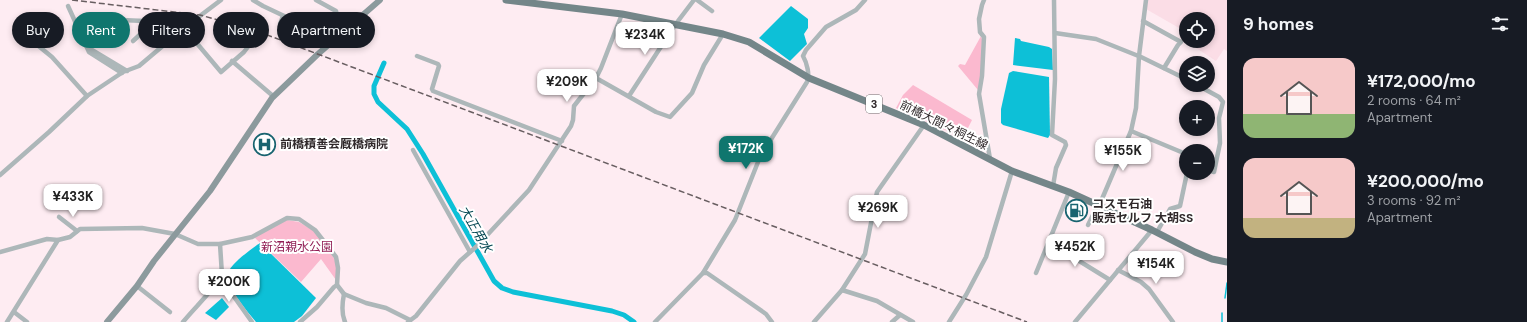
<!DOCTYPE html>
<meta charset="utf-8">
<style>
:root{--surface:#171b24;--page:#20242c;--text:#f1f3f6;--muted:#9ea1a6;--accent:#0f766e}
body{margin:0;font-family:"DM Sans","Noto Sans JP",sans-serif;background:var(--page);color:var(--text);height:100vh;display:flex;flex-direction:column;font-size:15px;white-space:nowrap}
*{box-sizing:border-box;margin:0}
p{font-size:13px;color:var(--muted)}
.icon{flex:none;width:22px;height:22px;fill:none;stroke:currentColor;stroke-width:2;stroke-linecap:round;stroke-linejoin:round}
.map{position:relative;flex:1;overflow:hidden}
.drawer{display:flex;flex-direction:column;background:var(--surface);width:300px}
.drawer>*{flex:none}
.top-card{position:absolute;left:12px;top:12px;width:380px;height:36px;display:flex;gap:8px}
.buttons{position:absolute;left:1179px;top:12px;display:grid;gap:8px}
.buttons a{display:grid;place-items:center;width:36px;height:36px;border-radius:50%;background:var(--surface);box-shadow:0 2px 6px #0003;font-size:20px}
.price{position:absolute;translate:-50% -34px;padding:0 9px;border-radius:8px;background:#fff;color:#222;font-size:13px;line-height:26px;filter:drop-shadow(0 1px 2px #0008)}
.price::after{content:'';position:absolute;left:50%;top:24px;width:12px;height:9px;margin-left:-6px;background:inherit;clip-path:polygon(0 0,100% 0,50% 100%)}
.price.current{background:var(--accent);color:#fff}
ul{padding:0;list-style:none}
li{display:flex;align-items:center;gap:12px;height:100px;padding:0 16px}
li span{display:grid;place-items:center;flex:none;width:112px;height:80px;border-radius:12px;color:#555}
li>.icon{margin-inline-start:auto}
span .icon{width:48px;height:48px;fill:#fffc;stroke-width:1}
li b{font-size:17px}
h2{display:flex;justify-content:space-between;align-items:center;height:48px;padding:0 16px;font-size:17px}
.tag{padding:0 14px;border-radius:18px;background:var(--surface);box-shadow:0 2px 6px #0003;font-size:14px;line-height:36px}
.tag.current{background:var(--accent);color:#fff}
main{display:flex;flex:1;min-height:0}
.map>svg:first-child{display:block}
.built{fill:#fbdde6}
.green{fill:#fbb9cf}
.water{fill:#0dc0d7}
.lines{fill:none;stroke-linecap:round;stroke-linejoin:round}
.stream{stroke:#0dc0d7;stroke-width:1.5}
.canal{stroke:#0dc0d7;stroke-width:5}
.street{stroke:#adb7b9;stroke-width:4.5}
.secondary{stroke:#8c9a9d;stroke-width:6}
.primary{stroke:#748689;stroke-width:7}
.rail{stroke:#685e61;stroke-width:1.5;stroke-dasharray:6 3;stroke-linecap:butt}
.labels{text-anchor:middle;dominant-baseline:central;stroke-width:4;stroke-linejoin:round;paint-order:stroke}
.shield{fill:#fff;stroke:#6d686a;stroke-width:1}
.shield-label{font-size:11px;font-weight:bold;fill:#2f282a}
.street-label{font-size:12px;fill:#2f282a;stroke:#fff}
.poi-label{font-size:12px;font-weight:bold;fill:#2f282a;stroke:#fff;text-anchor:start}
.park-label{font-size:12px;fill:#911e55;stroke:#fff}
.water-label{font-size:13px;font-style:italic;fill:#084b55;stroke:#fff}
</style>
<main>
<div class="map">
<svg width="1227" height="322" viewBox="0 0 1227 322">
<rect width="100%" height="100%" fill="#feecf2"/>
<polygon class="built" points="1147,0 1227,0 1227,51 1224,49 1216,61 1187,42 1186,41 1208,41 1208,19 1186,19 1186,32 1146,9"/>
<g class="green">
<polygon points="981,36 982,39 981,75 978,90 958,66 960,64 965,65"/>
<polygon points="913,85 972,120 963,138 896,108 903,95"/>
<polygon points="287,220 299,222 314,231 334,258 337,268 336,280 321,259 301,282 254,237"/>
</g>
<g class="water">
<polygon points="791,6 808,19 808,28 804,34 807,44 790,61 759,38"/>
<polygon points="1015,38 1020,39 1021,41 1049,47 1052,49 1053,70 1013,65"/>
<polygon points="1013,71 1049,77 1050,135 1048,138 1003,125 1001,123 1001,109 1009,73"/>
<path d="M260,243L316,298L302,316L294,322H256C249,314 225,285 227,275C229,265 251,249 260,243Z"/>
<polygon points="222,298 229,307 216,320 205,313"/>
</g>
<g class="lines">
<g class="stream">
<polyline points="1225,298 1227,283"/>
<polyline points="1222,322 1222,313"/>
</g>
<polyline class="canal" points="384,63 374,86 374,94 378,102 407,129 423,154 494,281 502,288 513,292 612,311 624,315 634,322"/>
<g class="street">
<polyline points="253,0 263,6 299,23 314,25 318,28 329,44"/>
<polyline points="316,0 336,11 337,16 320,29"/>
<polyline points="697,0 712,11"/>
<polyline points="984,0 982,5 979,19 980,32 984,37 982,76 979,94 990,159"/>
<polyline points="68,6 89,52 122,73"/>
<polyline points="283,16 280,24 282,28 295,33 300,31 303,24"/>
<polyline points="1143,21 1181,42 1178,45 1164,68"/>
<polyline points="146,26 159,33 168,41"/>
<polyline points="184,28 221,72 244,52 256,36"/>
<polyline points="1055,33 1096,39 1141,57 1186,79"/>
<polyline points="25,35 52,57 87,96"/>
<polyline points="306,41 314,25"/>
<polyline points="87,47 108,15 121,20 145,21 146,29 133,41"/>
<polyline points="87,47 127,71"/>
<polyline points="417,56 438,64 439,66 432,89 433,91 562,141"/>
<polyline points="232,61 273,96"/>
<polyline points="596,78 656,112 670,117 692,93 704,65 723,34"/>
<polyline points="1197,85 1219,97 1223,102 1219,118 1220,143 1214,172 1208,170"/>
<polyline points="629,96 675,25 694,0"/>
<polyline points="1131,131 1186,154"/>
<polyline points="413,150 470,252"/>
<polyline points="0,175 49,132 87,96 123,72 139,66 184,28 221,0"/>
<polyline points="1053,186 1056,168 1066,145 1065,142 1052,135 1055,79 1054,0"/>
<polyline points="1099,206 1131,131 1136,108 1139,56 1146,0"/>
<polyline points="59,217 77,231"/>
<polyline points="1088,225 1098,205"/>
<polyline points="1157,232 1170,209 1180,206 1187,173"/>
<polyline points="1049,241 1063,249 1063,251 1110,280"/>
<polyline points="220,244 222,275 225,284 252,322"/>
<polyline points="0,252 47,239 58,240 70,237 80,229 142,228 175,234 198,244 220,244 252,237 287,218 299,219 315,230 336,257 338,268 337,285 344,294 366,303 386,308 410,320"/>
<polyline points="1118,270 1141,282 1149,289 1173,322"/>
<polyline points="703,273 707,273 766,314 772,322"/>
<polyline points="1036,273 1069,192"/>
<polyline points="137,286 170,312"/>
<polyline points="842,290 877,301 913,322"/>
<path d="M344,294C342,304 341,313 345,322"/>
<polyline points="14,312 27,322"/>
<polyline points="7,322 58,240"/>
<path d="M183,322C196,306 211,293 222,275"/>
<polyline points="300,322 317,307 334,287 337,285"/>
<polyline points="408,322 416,316 460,261 477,246 529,190 571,126 573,120 574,106 596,78 601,68 622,14"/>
<path d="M655,322L703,273L735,220L760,157L807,82C810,75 807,63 803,56L806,50L826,27L856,10L865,0"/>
<polyline points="814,322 842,290 865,254 877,192 924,125"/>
<polyline points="892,322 900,315"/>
<polyline points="949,322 966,295 986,257 1012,171"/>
<polyline points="1075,322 1152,230"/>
</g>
<polyline class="secondary" points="107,322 137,286 154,261 210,191 272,98 318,54 380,0"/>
<polyline class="primary" points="506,0 622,14 723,34 749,42 809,78 924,125 1012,171 1069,192 1152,230 1195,252 1212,259 1227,262"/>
<polyline class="rail" points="72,0 200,15 254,30 1027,322"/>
</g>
<defs>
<symbol id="hospital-ring" viewBox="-11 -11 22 22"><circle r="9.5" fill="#fff" stroke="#196470" stroke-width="1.5"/><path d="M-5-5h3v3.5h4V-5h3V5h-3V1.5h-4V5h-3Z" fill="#196470"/></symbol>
<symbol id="fuel-ring" viewBox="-11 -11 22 22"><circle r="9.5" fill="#fff" stroke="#196470" stroke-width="1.5"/><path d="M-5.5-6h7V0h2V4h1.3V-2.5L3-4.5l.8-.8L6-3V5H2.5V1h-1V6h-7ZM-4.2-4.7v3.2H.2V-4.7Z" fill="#196470"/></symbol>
</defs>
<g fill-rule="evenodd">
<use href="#hospital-ring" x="252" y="132" width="25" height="25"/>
<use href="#fuel-ring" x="1064" y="198" width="25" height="25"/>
</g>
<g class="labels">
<rect class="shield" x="866" y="95" width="16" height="18" rx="3"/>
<g class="shield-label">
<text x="874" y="104">3</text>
</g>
<g class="street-label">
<text transform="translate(944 125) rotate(26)">前橋大間々桐生線</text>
</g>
<g class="poi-label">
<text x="280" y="144">前橋積善会厩橋病院</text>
<text x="1092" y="204">コスモ石油<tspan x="1092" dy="14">販売セルフ 大胡SS</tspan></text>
</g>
<g class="park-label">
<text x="297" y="247">新沼親水公園</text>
</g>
<g class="water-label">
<text transform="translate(476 229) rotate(60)">大正用水</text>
</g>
</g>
</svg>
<div class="buttons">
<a><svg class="icon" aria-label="locate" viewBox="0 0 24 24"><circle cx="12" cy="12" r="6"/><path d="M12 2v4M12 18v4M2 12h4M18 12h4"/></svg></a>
<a><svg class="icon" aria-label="layers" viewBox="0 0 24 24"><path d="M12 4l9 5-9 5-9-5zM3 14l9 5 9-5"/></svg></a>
<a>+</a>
<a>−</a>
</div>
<b class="price" style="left:645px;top:56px">¥234K</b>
<b class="price" style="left:567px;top:103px">¥209K</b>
<b class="price current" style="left:746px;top:170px">¥172K</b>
<b class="price" style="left:1123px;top:172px">¥155K</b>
<b class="price" style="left:73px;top:218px">¥433K</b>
<b class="price" style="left:878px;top:229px">¥269K</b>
<b class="price" style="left:1075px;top:268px">¥452K</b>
<b class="price" style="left:1156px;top:285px">¥154K</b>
<b class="price" style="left:229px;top:303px">¥200K</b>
<div class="top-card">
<a class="tag">Buy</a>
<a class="tag current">Rent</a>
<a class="tag">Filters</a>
<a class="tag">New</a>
<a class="tag">Apartment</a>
</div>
</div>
<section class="drawer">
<h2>9 homes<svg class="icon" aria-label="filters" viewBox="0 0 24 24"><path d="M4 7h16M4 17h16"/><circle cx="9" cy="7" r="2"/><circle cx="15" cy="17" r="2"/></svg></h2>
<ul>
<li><span style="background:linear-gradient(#f6c9c9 70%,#8fb573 0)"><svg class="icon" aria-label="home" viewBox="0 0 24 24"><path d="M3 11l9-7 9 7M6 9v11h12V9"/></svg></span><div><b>¥172,000/mo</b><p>2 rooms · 64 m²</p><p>Apartment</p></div></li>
<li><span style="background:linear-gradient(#f6c9c9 75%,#c2b280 0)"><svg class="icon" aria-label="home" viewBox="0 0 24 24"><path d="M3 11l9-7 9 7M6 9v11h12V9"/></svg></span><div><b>¥200,000/mo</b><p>3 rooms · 92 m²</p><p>Apartment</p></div></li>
</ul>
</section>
</main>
